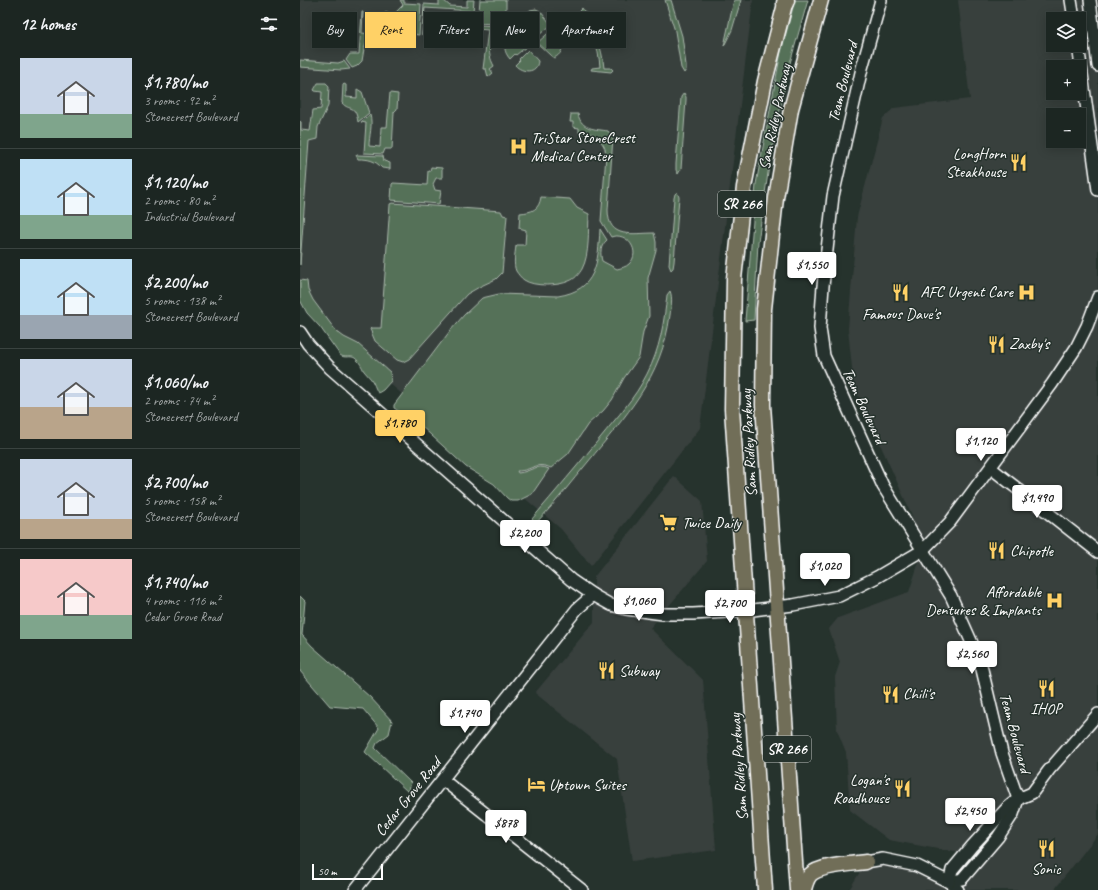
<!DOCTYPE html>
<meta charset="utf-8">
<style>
:root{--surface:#1c2622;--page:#252e2a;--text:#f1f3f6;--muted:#a0a5a5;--line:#3a4340;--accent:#ffd166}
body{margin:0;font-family:Caveat,sans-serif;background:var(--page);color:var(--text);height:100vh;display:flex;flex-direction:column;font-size:15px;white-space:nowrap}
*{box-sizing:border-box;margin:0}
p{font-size:13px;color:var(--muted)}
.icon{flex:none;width:22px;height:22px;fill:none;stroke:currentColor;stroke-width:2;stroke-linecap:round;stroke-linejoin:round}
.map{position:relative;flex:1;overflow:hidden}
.side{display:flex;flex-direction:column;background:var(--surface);width:300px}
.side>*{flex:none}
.guide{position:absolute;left:12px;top:12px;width:380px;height:36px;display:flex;gap:8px}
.tools{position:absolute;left:746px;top:12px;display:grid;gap:8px}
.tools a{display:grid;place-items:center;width:40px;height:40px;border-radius:0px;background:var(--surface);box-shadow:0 2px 10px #0003,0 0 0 1px var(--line);font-size:20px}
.scale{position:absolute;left:12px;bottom:10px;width:71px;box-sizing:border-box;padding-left:4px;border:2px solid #fff;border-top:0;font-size:11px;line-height:14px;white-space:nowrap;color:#fff;-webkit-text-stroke:3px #26332d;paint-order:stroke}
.price{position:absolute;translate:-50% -34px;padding:0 9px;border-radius:4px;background:#fff;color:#222;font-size:13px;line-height:26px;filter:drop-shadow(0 1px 2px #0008)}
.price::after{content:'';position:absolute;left:50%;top:24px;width:12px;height:9px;margin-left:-6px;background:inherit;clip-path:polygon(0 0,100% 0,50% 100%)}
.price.selected{background:var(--accent);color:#111}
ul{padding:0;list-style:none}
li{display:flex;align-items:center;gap:12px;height:100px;padding:0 20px}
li+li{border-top:1px solid var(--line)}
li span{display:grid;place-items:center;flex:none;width:112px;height:80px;border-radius:0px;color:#555}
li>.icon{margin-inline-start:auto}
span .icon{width:48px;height:48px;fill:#fffc;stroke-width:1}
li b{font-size:17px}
h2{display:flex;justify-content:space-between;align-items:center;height:48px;padding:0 20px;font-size:17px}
.chip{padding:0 14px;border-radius:0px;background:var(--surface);box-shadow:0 2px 10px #0003,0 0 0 1px var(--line);font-size:14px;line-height:36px}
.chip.selected{background:var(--accent);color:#111}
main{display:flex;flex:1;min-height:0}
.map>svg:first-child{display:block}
.built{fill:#39403e;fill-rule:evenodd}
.green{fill:#557158;stroke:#aab8ac}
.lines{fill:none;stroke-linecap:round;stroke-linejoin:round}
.minor-casing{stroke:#fff;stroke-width:14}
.major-casing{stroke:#fff;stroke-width:17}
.highway-casing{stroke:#fff;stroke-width:19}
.minor{stroke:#26332d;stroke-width:11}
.major{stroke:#716e59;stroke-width:14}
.highway{stroke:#716e59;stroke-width:16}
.labels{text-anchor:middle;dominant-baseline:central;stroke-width:3;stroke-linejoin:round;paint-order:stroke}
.shield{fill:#26332d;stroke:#bec2c0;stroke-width:1}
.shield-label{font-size:15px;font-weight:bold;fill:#fff}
.street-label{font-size:16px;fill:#fff;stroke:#26332d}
.poi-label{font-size:16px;fill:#fff;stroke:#26332d;text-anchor:start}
</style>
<main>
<section class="side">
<h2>12 homes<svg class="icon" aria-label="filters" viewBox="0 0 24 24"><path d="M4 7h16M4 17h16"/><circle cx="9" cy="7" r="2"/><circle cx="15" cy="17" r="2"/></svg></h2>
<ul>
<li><span style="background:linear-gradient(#c9d6e8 70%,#7fa58c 0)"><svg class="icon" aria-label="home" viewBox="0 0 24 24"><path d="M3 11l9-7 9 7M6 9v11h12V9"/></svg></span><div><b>$1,780/mo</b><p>3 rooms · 92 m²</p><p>Stonecrest Boulevard</p></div></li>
<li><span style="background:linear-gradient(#bfe0f5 70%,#7fa58c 0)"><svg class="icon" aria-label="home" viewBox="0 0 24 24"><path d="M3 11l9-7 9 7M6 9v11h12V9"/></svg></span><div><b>$1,120/mo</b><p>2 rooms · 80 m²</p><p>Industrial Boulevard</p></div></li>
<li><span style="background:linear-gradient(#bfe0f5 70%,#9aa5b1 0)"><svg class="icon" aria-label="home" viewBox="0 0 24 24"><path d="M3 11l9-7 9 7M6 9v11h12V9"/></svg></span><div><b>$2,200/mo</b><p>5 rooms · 138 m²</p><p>Stonecrest Boulevard</p></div></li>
<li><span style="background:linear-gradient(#c9d6e8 60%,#b9a48a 0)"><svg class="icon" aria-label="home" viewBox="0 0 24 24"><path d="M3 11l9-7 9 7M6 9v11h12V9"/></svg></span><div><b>$1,060/mo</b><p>2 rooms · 74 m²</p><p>Stonecrest Boulevard</p></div></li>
<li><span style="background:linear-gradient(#c9d6e8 75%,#b9a48a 0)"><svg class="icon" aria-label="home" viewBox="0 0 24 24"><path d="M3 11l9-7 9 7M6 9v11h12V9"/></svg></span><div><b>$2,700/mo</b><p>5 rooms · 158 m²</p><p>Stonecrest Boulevard</p></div></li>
<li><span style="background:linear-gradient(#f6c9c9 70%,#7fa58c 0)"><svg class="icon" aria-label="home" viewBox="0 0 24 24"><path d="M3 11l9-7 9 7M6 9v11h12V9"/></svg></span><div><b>$1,740/mo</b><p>4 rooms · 116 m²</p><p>Cedar Grove Road</p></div></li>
</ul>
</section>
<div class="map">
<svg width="798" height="890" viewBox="0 0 798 890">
<rect width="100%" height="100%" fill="#26332d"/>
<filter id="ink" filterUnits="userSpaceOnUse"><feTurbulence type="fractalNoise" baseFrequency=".025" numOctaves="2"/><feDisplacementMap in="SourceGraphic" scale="8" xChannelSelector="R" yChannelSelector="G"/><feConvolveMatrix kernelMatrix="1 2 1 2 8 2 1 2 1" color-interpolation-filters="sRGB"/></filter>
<g filter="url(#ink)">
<g class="built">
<polygon points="0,0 453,0 400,428 291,566 261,529 29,332 0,287"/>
<path d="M658,0H798V834L754,890H549L566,862L583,859L648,882L665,854L589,840L550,810L546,752L537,730L535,677L540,662L529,629L538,618L609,592L623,550L611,513L554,386L548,329L557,217L583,118L594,108L670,99ZM753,19H779V45H753ZM753,67H779V93H753ZM753,115H779V141H753Z"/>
<polygon points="374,476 402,501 407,561 350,628 403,680 416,850 332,861 317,759 235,693 294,622 294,577"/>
</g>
<g class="green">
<polygon points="100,0 104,0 104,3 121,4 119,35 91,31 91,18 84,17 83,15 86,12 92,16 103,5"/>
<polygon points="139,0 143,0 150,6 167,7 167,0 174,0 173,11 125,8 122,35 124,4 139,5"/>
<polygon points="180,0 206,0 206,12 201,24 199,25 194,24 178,23"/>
<polygon points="365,0 371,0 382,36 386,65 386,70 384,73 381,68 375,31"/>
<polygon points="434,0 441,0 432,30 424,46"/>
<polygon points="495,0 508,0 488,70 470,159 458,242 454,320 445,321 456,184 481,52"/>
<path d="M282,8C294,25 302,47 304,68H311L313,70L311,72L291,70L292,68L300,67C299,47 290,28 279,11Z"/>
<polygon points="236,9 240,11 250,23 250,26 234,39 222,18 230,10"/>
<polygon points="62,12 63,12 62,33 70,34 64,49 62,61 57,66 52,68 46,60 50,54 59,54"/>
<path d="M178,25L195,26L198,28C189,42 186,51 194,66L190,69L193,73L188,77L186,69H183L188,30L178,29Z"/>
<path d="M253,29H255C261,39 268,51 254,58L250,55L237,43Z"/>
<path d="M211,36H217L226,47L216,55L215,54L210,59C203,51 203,43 211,36Z"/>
<path d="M228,50L238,61C237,74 222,73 215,65L220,60L219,59Z"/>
<polygon points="0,60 38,63 44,61 50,69 41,70 0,67"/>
<polygon points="18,83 26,83 29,86 28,106 18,127 17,139 9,141 0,265 0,121 1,122 1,130 10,131 13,110 21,109 22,92 15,91 14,90"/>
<path d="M44,84L46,85V97L57,98V89L62,92L69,113L58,122C55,103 50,112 42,103L43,85Z"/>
<path d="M90,93L98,94L97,109L94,112L92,149H85L83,154L64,153L66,123L61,122L70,115C73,125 69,136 69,146L80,147L81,127H87Z"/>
<polygon points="384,93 386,97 386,100 381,169 378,174 376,170 376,164 381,97"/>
<path d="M271,114H278C281,130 296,129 308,131L313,137L308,210C308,240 333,233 354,233L356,242V250L348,278L349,316L343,332L339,357L324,378L312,400L303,411L288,424L268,454L251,468C235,461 232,471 217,471L218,473C231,472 236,463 249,469L232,494L218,501H211L207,498L194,484L166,467L120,425L94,408V405L150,331L164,315L182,298L199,294L258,296C297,290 298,263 300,229L307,240C300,246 300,253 302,261L317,269C321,268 326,267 329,264C342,252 327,231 311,237L301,221L306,155C305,145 302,141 293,137V134L279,133V128L273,127V122H270Z"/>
<path d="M56,155L83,156L84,161L90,163V169L82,168C75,160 68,159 58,159Z"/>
<polygon points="131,167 142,168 142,178 136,178 133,184 135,190 141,191 139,204 91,200 92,184 93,183 127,185 128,171 130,171"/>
<polygon points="377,192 379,197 374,262 373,268 371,270 369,265 374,198 375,194"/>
<path d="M241,197L270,199L277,208L289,214C288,230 290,254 282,269C279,274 275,279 269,281C259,286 234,287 224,280C221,278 218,274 216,271C213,264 215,254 216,246L217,245H225L226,230L219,228L220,213C232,212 239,210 241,197Z"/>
<polygon points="92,203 201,211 203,215 207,216 202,273 196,279 181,286 167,294 109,359 103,362 97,360 75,341 70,329 71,328 81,328 90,205 90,204"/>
<path d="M0,280L7,281L8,290L13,300L36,331L44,337L58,344L90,372L91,381L83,390L78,393C75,388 74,383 71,379C69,376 66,374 64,371C62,367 60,362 55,358C50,355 45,359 40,355L20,327L7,313L0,300Z"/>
<path d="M370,291C373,298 371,308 370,315C362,378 326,415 288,462C271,482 255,504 236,523L232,519C255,492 278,465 300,438C317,417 335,398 347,374C360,349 364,323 367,295Z"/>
<polygon points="0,596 5,601 2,635 12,646 70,697 92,721 89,734 77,743 75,748 111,783 108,792 65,752 79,728 63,709 30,706 0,671"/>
</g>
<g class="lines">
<defs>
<g id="minor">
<polyline points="581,0 562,68 533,196 523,286 520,328 524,356 583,486 651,596 680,661 702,753 718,799 713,814 698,837 662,879 649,882"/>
<polyline points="771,0 774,19"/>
<polyline points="790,0 798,66"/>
<polyline points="778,45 798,190"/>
<polyline points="0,332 8,344 30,368 271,580 293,595 311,605 326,609 363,614 393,614 445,611 493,605 539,596 577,577 623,550 650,522 752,384 776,348 787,326 798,297"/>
<polyline points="691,468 798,552"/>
<polyline points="143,780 282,890"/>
<polyline points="566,862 583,859 617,866 649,882 658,890"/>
<polyline points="649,882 652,870 672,846 707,808 718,799 732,793 749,770 798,714"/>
<polyline points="55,890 277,609 293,595"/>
</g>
<g id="major">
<polyline points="465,890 432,409 434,279 444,187 465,81 486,0"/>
<polyline points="497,890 463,405 464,309 476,198 491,109 521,0"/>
<path d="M504,890C505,885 507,879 510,875C520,865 552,864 566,862"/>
</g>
<polyline id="highway" points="485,3 486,0"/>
</defs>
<use href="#minor" class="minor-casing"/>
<use href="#major" class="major-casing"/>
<use href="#highway" class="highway-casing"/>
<use href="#minor" class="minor"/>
<use href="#major" class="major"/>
<use href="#highway" class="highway"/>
</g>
</g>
<defs>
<symbol id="hospital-bare" viewBox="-9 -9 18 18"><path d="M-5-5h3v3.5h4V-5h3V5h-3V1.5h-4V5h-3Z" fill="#ffd166" stroke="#26332d" stroke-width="2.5" paint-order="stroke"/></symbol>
<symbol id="restaurant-bare" viewBox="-9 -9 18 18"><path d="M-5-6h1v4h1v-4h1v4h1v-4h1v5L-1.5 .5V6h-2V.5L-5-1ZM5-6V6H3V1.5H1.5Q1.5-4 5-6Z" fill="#ffd166" stroke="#26332d" stroke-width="2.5" paint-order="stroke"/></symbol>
<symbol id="supermarket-bare" viewBox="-9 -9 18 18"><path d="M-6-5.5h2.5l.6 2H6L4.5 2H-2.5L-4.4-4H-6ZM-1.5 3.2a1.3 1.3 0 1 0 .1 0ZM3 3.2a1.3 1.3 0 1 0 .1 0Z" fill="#ffd166" stroke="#26332d" stroke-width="2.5" paint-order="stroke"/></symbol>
<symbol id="hotel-bare" viewBox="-9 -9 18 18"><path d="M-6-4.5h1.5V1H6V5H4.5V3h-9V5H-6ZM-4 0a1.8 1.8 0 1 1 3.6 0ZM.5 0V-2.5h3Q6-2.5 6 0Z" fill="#ffd166" stroke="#26332d" stroke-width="2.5" paint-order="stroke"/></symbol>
</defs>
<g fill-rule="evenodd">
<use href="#hospital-bare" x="206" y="134" width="25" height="25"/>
<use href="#restaurant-bare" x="706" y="150" width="25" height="25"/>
<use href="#hospital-bare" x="714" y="280" width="25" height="25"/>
<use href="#restaurant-bare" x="588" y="280" width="25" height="25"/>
<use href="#restaurant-bare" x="684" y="332" width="25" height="25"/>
<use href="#supermarket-bare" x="356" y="510" width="25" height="25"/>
<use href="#restaurant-bare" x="684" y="538" width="25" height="25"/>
<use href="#hospital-bare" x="742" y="588" width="25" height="25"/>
<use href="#restaurant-bare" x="294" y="658" width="25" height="25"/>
<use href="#restaurant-bare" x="734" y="676" width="25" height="25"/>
<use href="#restaurant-bare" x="578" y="682" width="25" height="25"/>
<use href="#hotel-bare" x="224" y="772" width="25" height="25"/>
<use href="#restaurant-bare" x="590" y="776" width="25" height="25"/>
<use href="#restaurant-bare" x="734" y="836" width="25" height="25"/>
</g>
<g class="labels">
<g class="shield">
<rect x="418" y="191" width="48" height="26" rx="3"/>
<rect x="463" y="736" width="48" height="26" rx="3"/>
</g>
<g class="shield-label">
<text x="442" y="204">SR 266</text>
<text x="487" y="749">SR 266</text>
</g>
<g class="street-label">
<text transform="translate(543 82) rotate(-76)">Team Boulevard</text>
<text transform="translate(475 117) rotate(-78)">Sam Ridley Parkway</text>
<text transform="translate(564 406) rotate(65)">Team Boulevard</text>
<text transform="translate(449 443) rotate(-93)">Sam Ridley Parkway</text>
<text transform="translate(715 733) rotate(75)">Team Boulevard</text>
<text transform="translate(439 767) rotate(-94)">Sam Ridley Parkway</text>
<text transform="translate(108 797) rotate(-51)">Cedar Grove Road</text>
</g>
<g class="poi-label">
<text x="231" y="138">TriStar StoneCrest<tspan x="231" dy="18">Medical Center</tspan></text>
<text x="706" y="154" text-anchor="end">LongHorn<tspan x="706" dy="18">Steakhouse</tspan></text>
<text x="713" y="292" text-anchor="end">AFC Urgent Care</text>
<text x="601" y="314" text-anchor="middle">Famous Dave's</text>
<text x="709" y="344">Zaxby's</text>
<text x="382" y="523">Twice Daily</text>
<text x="710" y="551">Chipotle</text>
<text x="741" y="592" text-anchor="end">Affordable<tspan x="741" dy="18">Dentures &amp; Implants</tspan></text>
<text x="319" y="671">Subway</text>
<text x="603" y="694">Chili's</text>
<text x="746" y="709" text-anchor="middle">IHOP</text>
<text x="589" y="780" text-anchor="end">Logan's<tspan x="589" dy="18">Roadhouse</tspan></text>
<text x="249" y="785">Uptown Suites</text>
<text x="746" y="869" text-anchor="middle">Sonic</text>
</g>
</g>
</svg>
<div class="tools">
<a><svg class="icon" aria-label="layers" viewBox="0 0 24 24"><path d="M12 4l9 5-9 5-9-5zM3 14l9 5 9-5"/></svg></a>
<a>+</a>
<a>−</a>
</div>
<div class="scale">50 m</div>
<b class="price" style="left:512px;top:286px">$1,550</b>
<b class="price selected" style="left:100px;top:444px">$1,780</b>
<b class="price" style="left:681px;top:462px">$1,120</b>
<b class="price" style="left:737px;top:519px">$1,490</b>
<b class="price" style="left:225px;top:554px">$2,200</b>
<b class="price" style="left:525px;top:587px">$1,020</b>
<b class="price" style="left:339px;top:622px">$1,060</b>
<b class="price" style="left:430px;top:624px">$2,700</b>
<b class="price" style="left:672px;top:675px">$2,560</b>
<b class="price" style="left:165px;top:734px">$1,740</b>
<b class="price" style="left:670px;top:832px">$2,450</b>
<b class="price" style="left:206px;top:844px">$878</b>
<div class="guide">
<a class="chip">Buy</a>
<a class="chip selected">Rent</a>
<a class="chip">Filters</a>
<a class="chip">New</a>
<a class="chip">Apartment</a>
</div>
</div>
</main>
